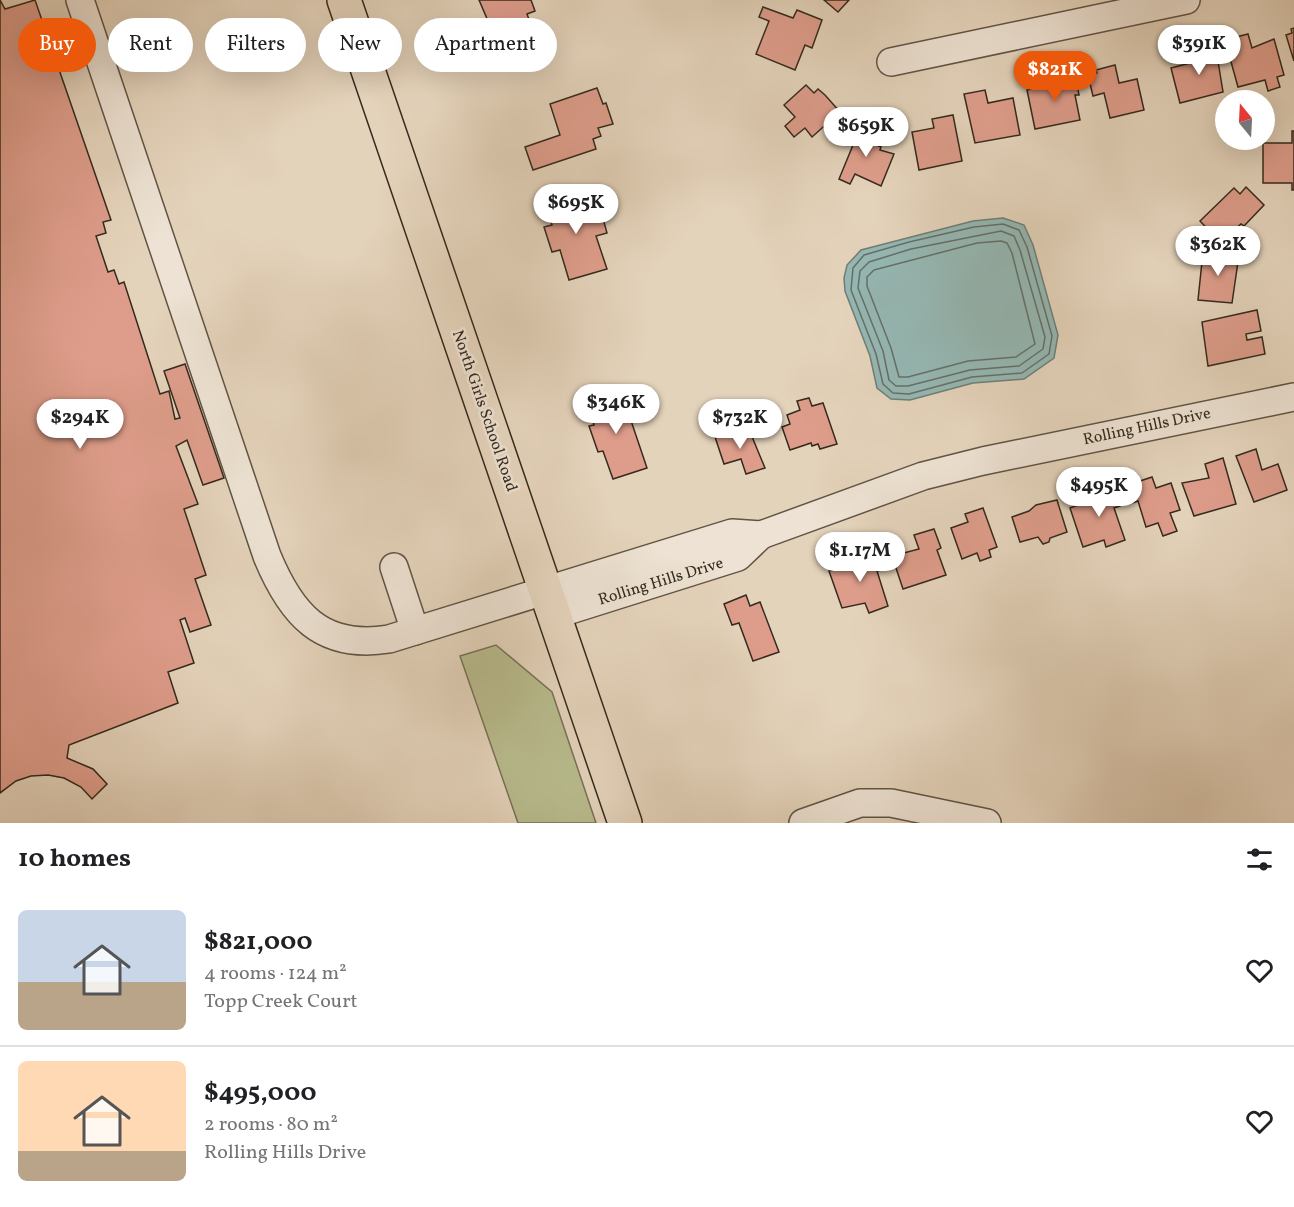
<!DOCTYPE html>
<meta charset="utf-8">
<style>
:root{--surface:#fff;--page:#f6f6f6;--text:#202124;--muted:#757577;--line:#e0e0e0;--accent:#ea580c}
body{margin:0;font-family:Vollkorn,serif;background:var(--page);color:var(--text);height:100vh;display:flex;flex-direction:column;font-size:22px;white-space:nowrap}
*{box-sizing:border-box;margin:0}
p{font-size:20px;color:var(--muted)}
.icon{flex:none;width:33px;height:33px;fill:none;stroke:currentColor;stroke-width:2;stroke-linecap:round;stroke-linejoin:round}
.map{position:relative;height:823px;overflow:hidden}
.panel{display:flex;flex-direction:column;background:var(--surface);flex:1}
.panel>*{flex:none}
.banner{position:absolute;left:18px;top:18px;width:600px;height:54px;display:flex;gap:12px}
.needle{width:39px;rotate:342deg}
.fabs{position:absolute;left:1215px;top:90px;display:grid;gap:12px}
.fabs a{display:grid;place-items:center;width:60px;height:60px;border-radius:50%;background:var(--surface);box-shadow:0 6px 24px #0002;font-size:30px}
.price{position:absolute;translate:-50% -51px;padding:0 14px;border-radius:21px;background:#fff;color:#222;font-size:20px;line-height:39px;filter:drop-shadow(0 2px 3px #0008)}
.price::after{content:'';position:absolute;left:50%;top:36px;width:18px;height:14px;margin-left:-9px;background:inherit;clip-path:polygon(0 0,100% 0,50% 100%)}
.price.selected{background:var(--accent);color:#fff}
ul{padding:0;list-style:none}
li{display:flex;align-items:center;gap:18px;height:150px;padding:0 18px}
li+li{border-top:2px solid var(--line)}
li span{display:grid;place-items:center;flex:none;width:168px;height:120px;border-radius:9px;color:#555}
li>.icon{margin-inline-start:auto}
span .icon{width:72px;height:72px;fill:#fffc;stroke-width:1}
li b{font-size:26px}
h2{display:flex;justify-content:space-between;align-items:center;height:72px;padding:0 18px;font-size:26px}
.chip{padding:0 21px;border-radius:27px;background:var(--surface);box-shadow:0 6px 24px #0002;font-size:21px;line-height:54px}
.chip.selected{background:var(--accent);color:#fff}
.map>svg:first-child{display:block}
.green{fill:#b8bb8d;stroke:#767255;stroke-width:1.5}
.water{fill:#95b7b3;stroke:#6e7f77;stroke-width:1.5}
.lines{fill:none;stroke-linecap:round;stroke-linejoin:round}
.shore{stroke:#647068;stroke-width:1.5}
.building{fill:#de9d8b;stroke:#342a1d;stroke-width:1.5}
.minor-casing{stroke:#605444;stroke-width:30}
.major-casing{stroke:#342a1d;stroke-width:36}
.minor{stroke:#ede2d3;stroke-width:27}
.major{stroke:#e4d3bb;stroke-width:33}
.labels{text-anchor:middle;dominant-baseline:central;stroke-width:5;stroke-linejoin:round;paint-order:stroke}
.street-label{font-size:16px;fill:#342a1d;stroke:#ede2d3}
</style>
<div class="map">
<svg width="1294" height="823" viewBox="0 0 1294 823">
<rect width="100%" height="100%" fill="#e4d3bb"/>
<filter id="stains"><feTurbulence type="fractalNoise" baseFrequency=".00333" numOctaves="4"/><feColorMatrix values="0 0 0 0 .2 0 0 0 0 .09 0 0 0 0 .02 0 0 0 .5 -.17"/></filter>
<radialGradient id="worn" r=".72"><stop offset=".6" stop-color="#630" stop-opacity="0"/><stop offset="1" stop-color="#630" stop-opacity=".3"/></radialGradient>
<polygon class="green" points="496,645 552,692 596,823 518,823 460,656"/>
<polygon class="water" points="1003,218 1024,225 1033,245 1058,335 1054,358 1024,379 973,383 910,400 891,399 877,388 870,356 845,291 844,278 847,265 861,250 973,221"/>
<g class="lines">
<g class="shore">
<polygon points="1003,224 1019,230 1027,247 1052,336 1049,354 1022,373 972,377 909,394 893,393 883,384 876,354 851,290 853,268 864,255 909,242 974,227"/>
<polygon points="1001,231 1014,236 1020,250 1045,337 1043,349 1019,366 970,370 908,386 896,386 889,380 883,351 858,288 860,271 869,262 911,249"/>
<polygon points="1001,241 1007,243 1012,253 1035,344 1016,357 968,361 908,377 899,377 891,348 867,286 867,277 874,270 977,243"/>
</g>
</g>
<g class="building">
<polygon points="0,0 5,9 35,0 111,220 103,222 106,233 96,236 108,272 114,270 119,284 124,282 160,394 169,391 175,419 180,418 164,371 185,364 224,478 203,485 187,440 176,446 198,504 184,509 206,575 195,579 211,625 190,632 185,618 180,620 194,663 168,672 178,703 69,745 67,758 93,769 107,784 92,799 81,787 64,778 48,775 31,776 16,781 0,793"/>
<polygon points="479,0 531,0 535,11 527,14 532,28 541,24 548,46 514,58 502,24 491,28"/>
<polygon points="824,0 849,0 838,12"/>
<polygon points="763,7 793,18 797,10 822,20 812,48 805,45 795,70 756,54 769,21 759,17"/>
<polygon points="1294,28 1294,61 1286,35 1292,33 1291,29"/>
<polygon points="1248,34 1252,48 1274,39 1284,75 1277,77 1280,87 1268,91 1265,80 1238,87 1225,40"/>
<polygon points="1215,43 1223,92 1180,103 1171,68 1198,61 1194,48"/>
<polygon points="1115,65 1119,83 1137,79 1144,110 1110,118 1104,93 1093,96 1088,75 1097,73 1096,70"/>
<polygon points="1075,73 1079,95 1075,95 1080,120 1035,129 1027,90 1056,84 1054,77"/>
<polygon points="806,85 814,93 818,89 825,95 840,112 812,137 805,128 794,137 785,126 795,117 784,105"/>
<polygon points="597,88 603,104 606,103 613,124 598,128 601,136 593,139 596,149 533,170 525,147 560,135 550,104"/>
<polygon points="985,90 988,103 1013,98 1020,135 975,143 964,94"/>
<polygon points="953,115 962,161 919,170 912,132 934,128 932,119"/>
<polygon points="857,124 876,132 872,143 881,147 880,150 894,154 881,186 855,174 850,184 839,179 853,145 849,143"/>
<polygon points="1292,131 1294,131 1294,190 1292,190 1292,183 1263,183 1263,143 1292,143"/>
<polygon points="1246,187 1264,205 1244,226 1241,224 1232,232 1229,229 1218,240 1200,221 1234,188 1240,194"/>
<polygon points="583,191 591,219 602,215 607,233 596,236 607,269 569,280 560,250 552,252 544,227 552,225 545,203"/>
<polygon points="1203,252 1239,255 1232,303 1198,300"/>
<polygon points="1257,310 1261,331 1246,334 1247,340 1262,337 1265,354 1208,366 1202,322"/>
<polygon points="621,391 647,468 613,479 603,451 598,452 589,426 594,425 587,403"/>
<polygon points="809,398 812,406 823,403 837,444 820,449 818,444 812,446 811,443 790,450 782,427 790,424 787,415 800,410 797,401"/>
<polygon points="748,427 765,468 746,474 741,459 724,464 715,437"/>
<polygon points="1256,449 1262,470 1278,464 1287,490 1254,502 1236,456"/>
<polygon points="1223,458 1236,504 1194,516 1182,483 1209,478 1205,464"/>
<polygon points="1152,477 1156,488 1171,483 1180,510 1170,513 1177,531 1163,536 1158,523 1146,527 1138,501 1129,504 1122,481 1132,478 1134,483"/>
<polygon points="1112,482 1120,506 1114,508 1125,540 1106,547 1104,540 1083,547 1070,508 1094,499 1090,489"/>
<polygon points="1057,500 1067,532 1050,538 1049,542 1043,544 1038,537 1020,542 1012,517 1029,511 1036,505"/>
<polygon points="983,508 997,547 989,550 991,557 980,561 977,553 962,559 951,528 968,522 965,514"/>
<polygon points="934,529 941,548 937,550 946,575 903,589 892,556 919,549 914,535"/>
<polygon points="874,549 881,570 877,571 888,606 869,613 865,603 842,608 829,571 855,563 853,556"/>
<polygon points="746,595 750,606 760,602 779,652 753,661 739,623 732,625 724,604"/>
</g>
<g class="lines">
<defs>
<g id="minor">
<path d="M80,0L267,556C291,614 321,650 389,639L732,533L761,535L923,476L983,461L1294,397"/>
<polyline points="891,62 1186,0"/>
<polyline points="394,567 415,631"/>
<polyline points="554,615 738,557 761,535"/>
<polyline points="803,823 860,803 891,803 987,823"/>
</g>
<polyline id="major" points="344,0 625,823"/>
</defs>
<use href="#minor" class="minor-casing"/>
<use href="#major" class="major-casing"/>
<use href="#minor" class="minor"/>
<use href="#major" class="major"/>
</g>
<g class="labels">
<g class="street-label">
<text transform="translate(484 411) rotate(71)">North Girls School Road</text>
<text transform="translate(1147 427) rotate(-12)">Rolling Hills Drive</text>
<text transform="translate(661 582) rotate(-17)">Rolling Hills Drive</text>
</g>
</g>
<rect width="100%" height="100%" filter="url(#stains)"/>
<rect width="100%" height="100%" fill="url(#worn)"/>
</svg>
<div class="fabs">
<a><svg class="needle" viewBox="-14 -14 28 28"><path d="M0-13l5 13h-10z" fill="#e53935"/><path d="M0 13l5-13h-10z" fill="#757577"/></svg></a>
</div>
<b class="price" style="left:1199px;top:76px">$391K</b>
<b class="price selected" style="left:1055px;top:102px">$821K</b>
<b class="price" style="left:866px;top:158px">$659K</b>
<b class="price" style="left:576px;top:235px">$695K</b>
<b class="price" style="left:1218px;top:277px">$362K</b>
<b class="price" style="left:616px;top:435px">$346K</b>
<b class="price" style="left:80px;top:450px">$294K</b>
<b class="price" style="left:740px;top:450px">$732K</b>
<b class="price" style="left:1099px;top:518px">$495K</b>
<b class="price" style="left:860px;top:583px">$1.17M</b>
<div class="banner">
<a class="chip selected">Buy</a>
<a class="chip">Rent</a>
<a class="chip">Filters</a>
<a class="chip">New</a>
<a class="chip">Apartment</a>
</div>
</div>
<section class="panel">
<h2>10 homes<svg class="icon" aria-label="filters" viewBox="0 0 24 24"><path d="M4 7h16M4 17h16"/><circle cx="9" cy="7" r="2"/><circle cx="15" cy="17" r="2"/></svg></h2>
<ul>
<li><span style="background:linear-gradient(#c9d6e8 60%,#b9a48a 0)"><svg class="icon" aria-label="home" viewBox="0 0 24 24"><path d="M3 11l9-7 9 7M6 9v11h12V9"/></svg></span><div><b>$821,000</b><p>4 rooms · 124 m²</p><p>Topp Creek Court</p></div><svg class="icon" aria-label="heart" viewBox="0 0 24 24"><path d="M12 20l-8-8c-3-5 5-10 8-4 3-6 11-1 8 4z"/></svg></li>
<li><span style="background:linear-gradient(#ffd9b3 75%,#b9a48a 0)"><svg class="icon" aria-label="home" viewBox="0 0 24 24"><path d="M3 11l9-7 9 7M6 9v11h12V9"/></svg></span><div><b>$495,000</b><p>2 rooms · 80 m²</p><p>Rolling Hills Drive</p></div><svg class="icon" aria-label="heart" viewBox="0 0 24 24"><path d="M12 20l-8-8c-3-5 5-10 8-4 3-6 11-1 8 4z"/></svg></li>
</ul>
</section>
